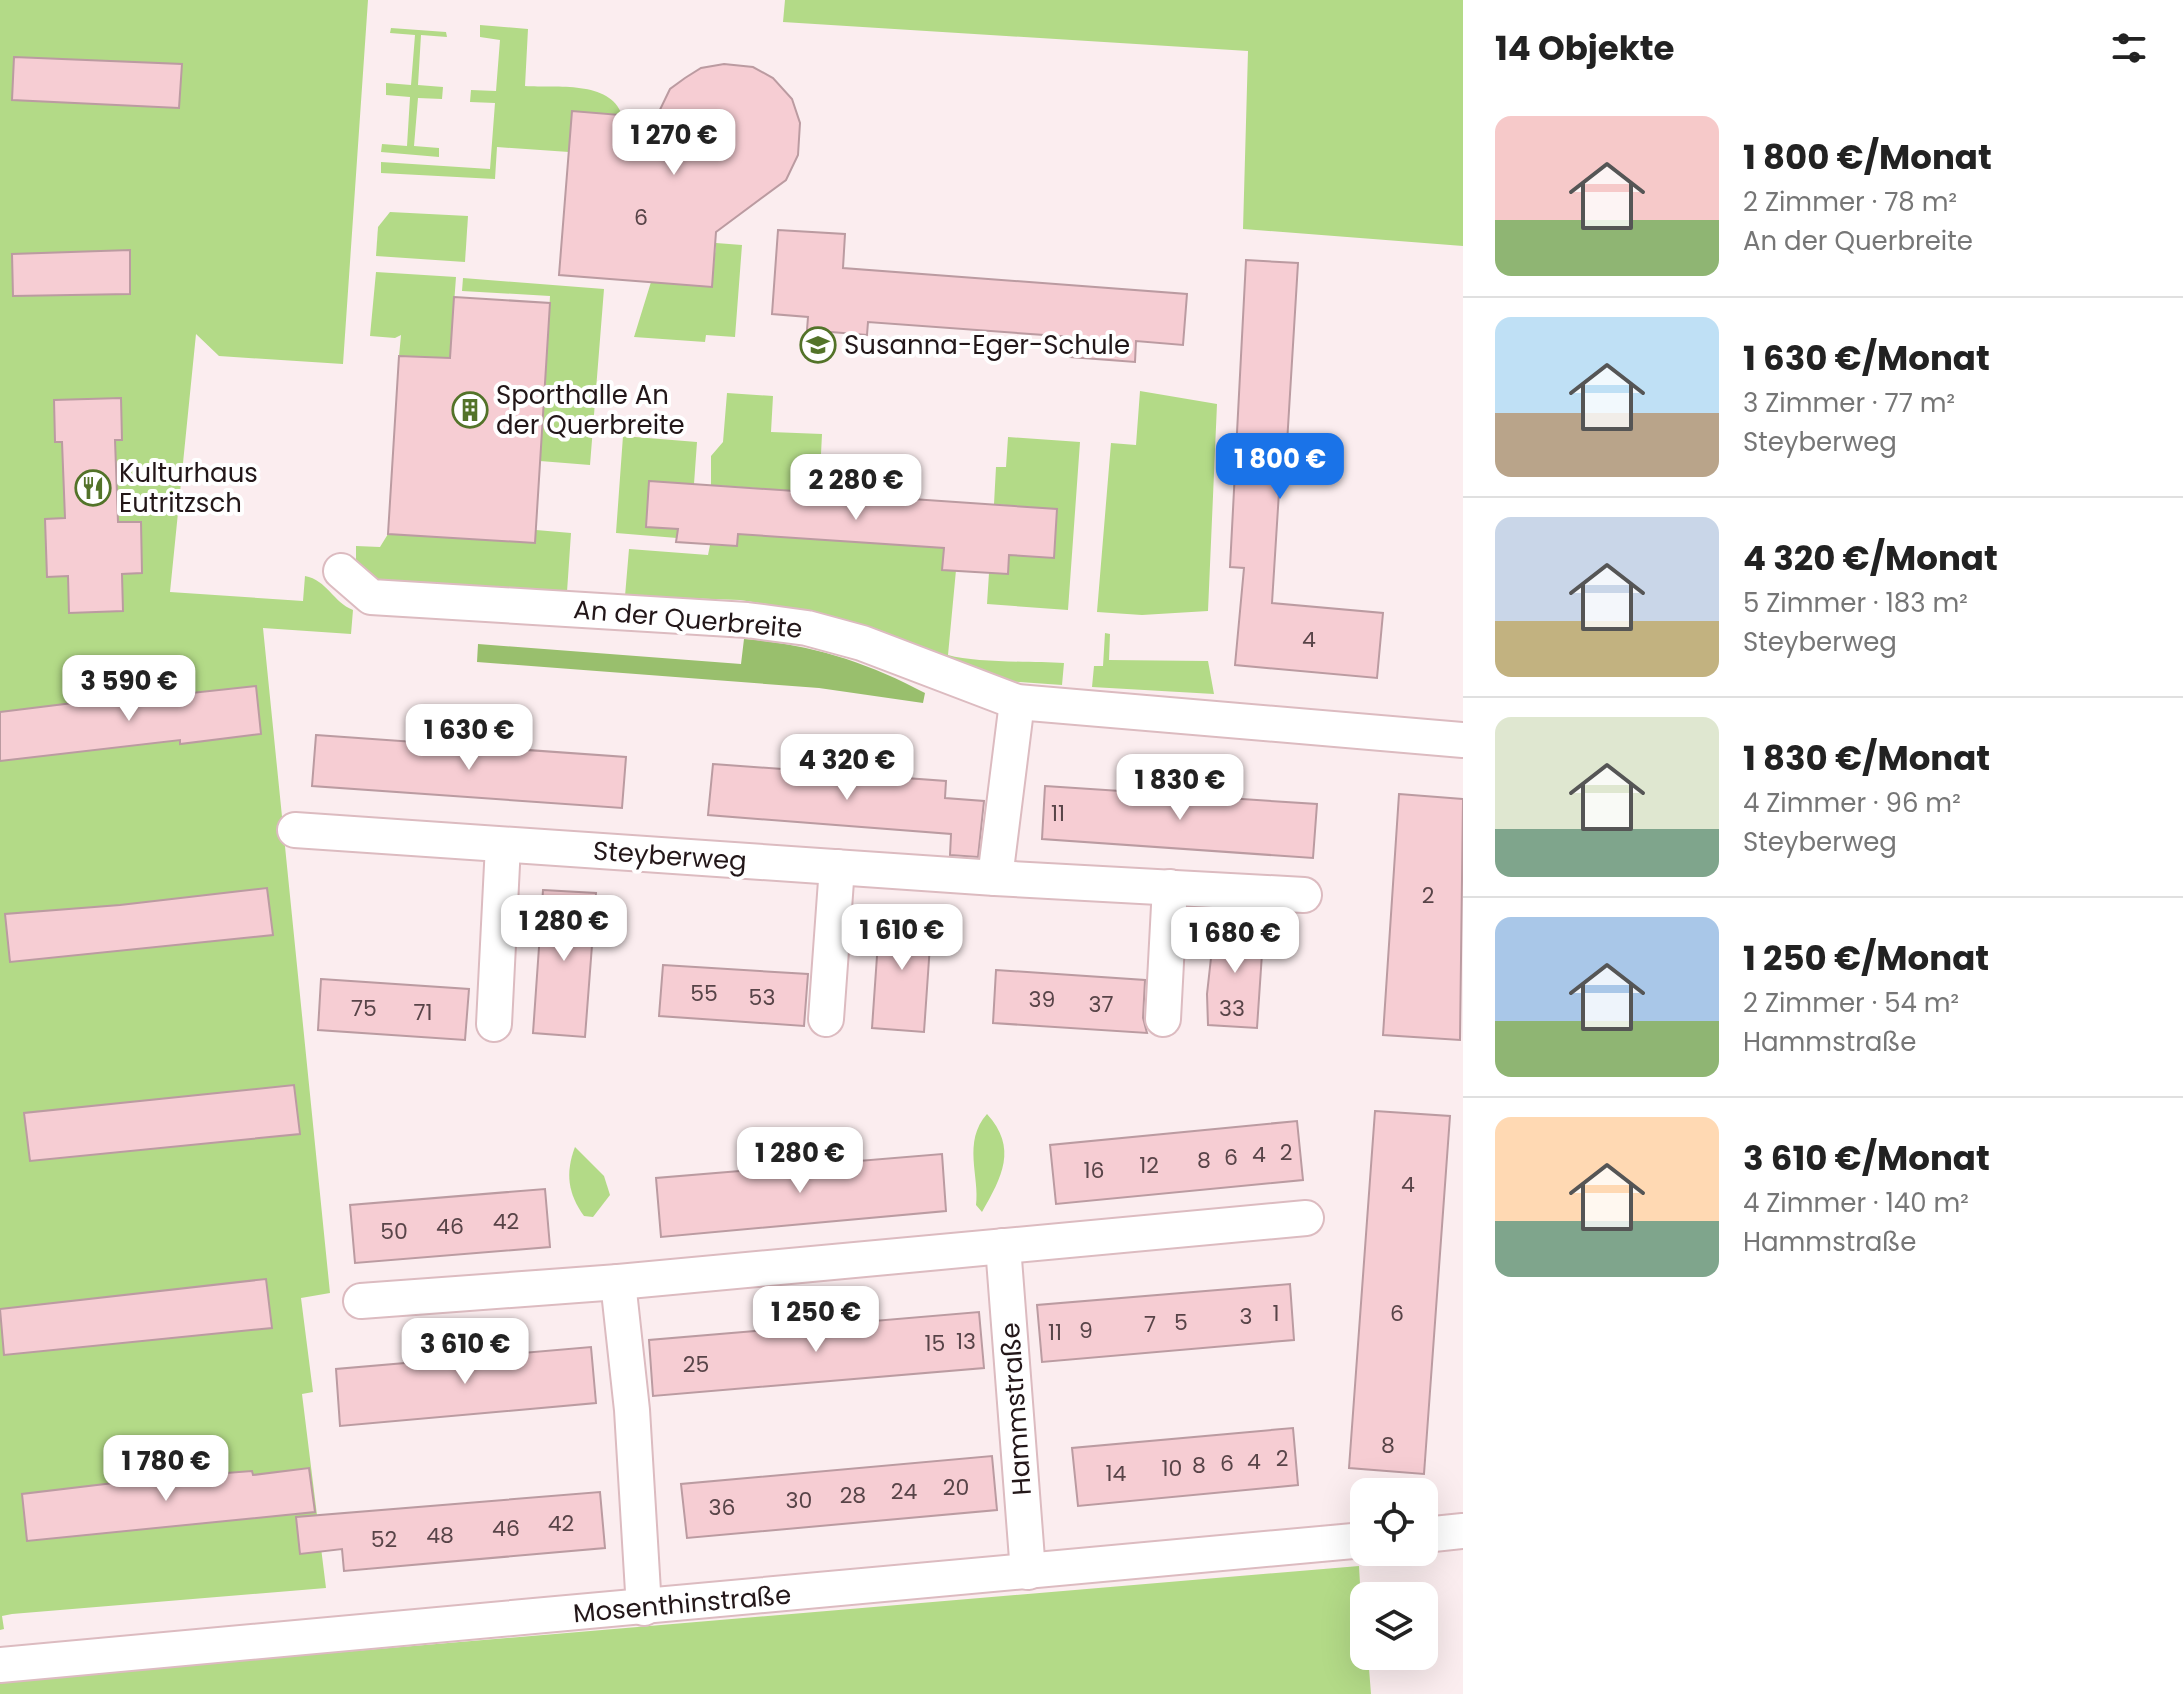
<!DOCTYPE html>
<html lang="de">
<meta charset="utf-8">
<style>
:root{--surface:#fff;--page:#f2f2f2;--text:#222;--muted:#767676;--line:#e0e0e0;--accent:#1a73e8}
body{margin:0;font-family:Poppins,sans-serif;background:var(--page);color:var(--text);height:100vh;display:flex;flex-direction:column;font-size:30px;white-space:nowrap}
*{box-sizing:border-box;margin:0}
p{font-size:26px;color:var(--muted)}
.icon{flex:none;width:44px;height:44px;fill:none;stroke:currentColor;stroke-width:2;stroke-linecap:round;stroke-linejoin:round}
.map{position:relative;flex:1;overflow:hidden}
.drawer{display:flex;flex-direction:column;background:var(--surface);width:720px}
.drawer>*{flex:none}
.buttons{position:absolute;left:1350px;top:1478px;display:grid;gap:16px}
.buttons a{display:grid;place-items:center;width:88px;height:88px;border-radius:16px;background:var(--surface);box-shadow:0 8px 32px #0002;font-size:40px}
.price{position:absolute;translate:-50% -68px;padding:0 18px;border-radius:16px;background:#fff;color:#222;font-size:26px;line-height:52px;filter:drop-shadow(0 2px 4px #0008)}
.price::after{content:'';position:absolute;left:50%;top:48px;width:24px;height:18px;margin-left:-12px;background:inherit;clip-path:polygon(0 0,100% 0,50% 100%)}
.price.selected{background:var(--accent);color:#fff}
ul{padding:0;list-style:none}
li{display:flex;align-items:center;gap:24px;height:200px;padding:0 32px}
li+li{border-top:2px solid var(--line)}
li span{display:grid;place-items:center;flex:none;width:224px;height:160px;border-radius:16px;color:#555}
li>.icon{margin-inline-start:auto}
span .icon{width:96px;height:96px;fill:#fffc;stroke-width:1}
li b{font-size:34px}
h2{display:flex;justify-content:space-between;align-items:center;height:96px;padding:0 32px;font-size:34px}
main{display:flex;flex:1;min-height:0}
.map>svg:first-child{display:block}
.green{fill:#b3da87}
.forest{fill:#99bf6d}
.building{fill:#f6cdd3;stroke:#bb9ba1;stroke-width:2}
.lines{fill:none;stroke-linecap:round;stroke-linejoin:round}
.minor-casing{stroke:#dcbbc0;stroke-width:38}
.minor{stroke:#fff;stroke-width:34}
.labels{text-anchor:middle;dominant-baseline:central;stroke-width:8;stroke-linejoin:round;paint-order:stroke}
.number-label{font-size:22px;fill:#584448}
.poi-label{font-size:26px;fill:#231719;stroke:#fff;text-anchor:start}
.street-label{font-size:26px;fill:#231719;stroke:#fff}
</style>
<main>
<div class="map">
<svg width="1463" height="1694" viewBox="0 0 1463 1694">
<rect width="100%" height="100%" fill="#fbedef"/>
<g class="green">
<path d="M0,0H368L343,364L219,356L196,334L170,592L303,601L305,576C327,580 333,602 353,610L351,634L263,628L330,1293L301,1298L313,1392L302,1394L326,1588L12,1614L2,1616L4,1629L0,1630Z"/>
<polygon points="785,0 1463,0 1463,246 1243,229 1248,51 783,22"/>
<path d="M480,25L528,29L525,86C556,88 610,80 622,115L572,111L569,152L497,147L495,179L381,173V162L490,169L495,103L470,102L471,90L496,91L500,40L480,37Z"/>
<polygon points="391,28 446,32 447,37 421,35 418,85 443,87 442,99 418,98 414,146 439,148 439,157 381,152 382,144 407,146 410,97 386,95 386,83 411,85 415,35 390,33"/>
<polygon points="390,212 468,216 465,262 376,256 378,227"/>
<polygon points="716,243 742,245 735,337 706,335 705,342 634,337 651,282 712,287"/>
<polygon points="376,272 456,277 450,358 399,356 401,335 395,338 370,336"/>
<polygon points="463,278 604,289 590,465 540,461 550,296 462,291"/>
<polygon points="1140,391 1217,404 1208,611 1142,615 1097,612 1111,443 1136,445"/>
<polygon points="727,393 773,396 771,432 822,434 821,454 832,455 829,493 711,485 711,456 723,442"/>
<polygon points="623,436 697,442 694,484 649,481 646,527 677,529 677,538 616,533"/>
<polygon points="1008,437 1080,442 1068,610 987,604 989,573 1008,574 1009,555 1054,558 1057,509 994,504 996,467 1006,467"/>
<polygon points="536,530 571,533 567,592 382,580 367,578 356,562 356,546 380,547 388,534 535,543"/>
<path d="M738,534L944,548L942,569L956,570L948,655C976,663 1031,661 1064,663L1062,685L991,680L813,613L773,605L740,600L625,596L629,549L708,555L710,545L737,546Z"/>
<polygon points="1105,633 1110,634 1109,660 1208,661 1214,694 1092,687 1094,666 1103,666"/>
<path d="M987,1114C1018,1148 1002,1177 982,1212L976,1205C980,1177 962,1142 987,1114Z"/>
<path d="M575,1147L604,1176L610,1195L593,1217L584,1216C568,1194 565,1173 575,1147Z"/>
<polygon points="1359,1566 1364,1656 1368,1656 1371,1694 0,1694 0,1681"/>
</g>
<path class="forest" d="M744,639C810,644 867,662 925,693L923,703L819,688L477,662L478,644L741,664Z"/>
<g class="building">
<polygon points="14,57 182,64 179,108 12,100"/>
<polygon points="724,64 753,67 773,78 792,99 800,123 798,155 786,180 716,232 712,287 559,275 572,111 656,118 670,89 685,78 701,68"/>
<polygon points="778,230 845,234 843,268 1187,294 1183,345 1136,341 1135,362 1070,357 1072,337 868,322 867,335 807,330 808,317 772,314"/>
<polygon points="130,250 130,294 13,296 12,254"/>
<polygon points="1246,260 1298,263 1285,476 1280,476 1272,603 1383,613 1377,678 1235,665 1244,568 1230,567"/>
<polygon points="454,297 550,303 535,543 388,534 399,356 450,358"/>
<polygon points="121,398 122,440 115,440 118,522 141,522 142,573 122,574 123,611 69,613 68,576 47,577 45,519 65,518 62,442 55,442 54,400"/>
<polygon points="649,481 1057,509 1054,558 1009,555 1008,574 942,570 944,548 738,534 737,546 676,542 678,529 646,527"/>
<polygon points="256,686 261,734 180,744 180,740 0,761 0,712 146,694 146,698"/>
<polygon points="316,735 626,757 622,808 312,786"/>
<polygon points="713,764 946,781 945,798 984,801 978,857 950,855 951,834 708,815"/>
<polygon points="1045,786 1317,804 1313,858 1042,839"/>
<polygon points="1399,794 1463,799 1460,1040 1383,1035"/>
<polygon points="267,888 273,935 10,962 5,914 120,905"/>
<polygon points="543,890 596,893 585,1037 533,1033"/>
<polygon points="880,913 932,916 924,1032 872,1028"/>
<polygon points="1215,922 1264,924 1257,1028 1208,1025 1207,994"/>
<polygon points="663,965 808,974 804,1026 659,1016"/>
<polygon points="996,970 1145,980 1143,1018 1147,1033 993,1023"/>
<polygon points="321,979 469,989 465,1040 318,1030"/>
<polygon points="294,1085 300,1134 30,1161 24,1113"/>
<polygon points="1375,1111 1450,1116 1424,1474 1349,1468"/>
<polygon points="1297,1121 1303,1180 1056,1204 1050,1145"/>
<polygon points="942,1154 946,1211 661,1237 656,1178"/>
<polygon points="545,1189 550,1247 355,1263 350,1205"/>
<polygon points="266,1279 272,1328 4,1355 0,1309"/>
<polygon points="1290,1284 1294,1340 1042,1362 1037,1305"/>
<polygon points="979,1312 984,1368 653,1396 649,1340"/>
<polygon points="591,1347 596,1403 340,1426 336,1369"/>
<polygon points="1293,1428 1298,1485 1078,1506 1072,1448"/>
<polygon points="992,1456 997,1510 687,1538 681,1484"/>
<polygon points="309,1468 315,1512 27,1541 22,1494 147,1479 252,1471 253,1475"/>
<polygon points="600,1492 605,1548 344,1571 342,1549 300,1554 296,1517"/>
</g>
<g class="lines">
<defs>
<g id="minor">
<polyline points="341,571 371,597 747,620 807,628 862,643 1017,702 1463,740"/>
<polyline points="295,830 995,878 1017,702"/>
<polyline points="995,878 1304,895"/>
<polyline points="826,1019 837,867"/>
<polyline points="1163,1019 1170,887"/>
<polyline points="494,1024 503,845"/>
<polyline points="1003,1246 1028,1572"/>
<polyline points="618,1282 632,1410 644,1608"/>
<polyline points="361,1301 618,1282 1306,1218"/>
<polyline points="1424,1535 1463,1531"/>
<polyline points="0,1665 1364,1540"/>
</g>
</defs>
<use href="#minor" class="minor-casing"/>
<use href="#minor" class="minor"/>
</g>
<defs>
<symbol id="school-ring" viewBox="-11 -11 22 22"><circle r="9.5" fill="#fff" stroke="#537329" stroke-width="1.5"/><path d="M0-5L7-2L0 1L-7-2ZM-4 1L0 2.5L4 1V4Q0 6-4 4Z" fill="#537329"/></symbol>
<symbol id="building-ring" viewBox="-11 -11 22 22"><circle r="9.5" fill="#fff" stroke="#537329" stroke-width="1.5"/><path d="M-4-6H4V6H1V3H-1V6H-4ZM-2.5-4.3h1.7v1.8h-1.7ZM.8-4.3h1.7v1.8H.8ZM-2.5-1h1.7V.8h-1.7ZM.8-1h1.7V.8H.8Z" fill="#537329"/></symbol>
<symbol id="restaurant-ring" viewBox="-11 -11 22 22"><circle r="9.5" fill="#fff" stroke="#537329" stroke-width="1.5"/><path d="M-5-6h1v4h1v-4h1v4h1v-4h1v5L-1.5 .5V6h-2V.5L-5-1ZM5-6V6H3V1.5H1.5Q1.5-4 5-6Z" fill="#537329"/></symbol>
</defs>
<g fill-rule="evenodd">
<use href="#school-ring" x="798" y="325" width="40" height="40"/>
<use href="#building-ring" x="450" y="390" width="40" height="40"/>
<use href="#restaurant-ring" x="73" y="468" width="40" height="40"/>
</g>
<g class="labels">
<g class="number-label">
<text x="641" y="217">6</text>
<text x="1309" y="639">4</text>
<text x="1058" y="813">11</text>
<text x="1428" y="895">2</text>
<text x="704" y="993">55</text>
<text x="762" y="997">53</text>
<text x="1042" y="999">39</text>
<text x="1101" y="1004">37</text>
<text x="364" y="1008">75</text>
<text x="1232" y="1008">33</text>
<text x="423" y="1012">71</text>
<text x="1286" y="1152">2</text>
<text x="1259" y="1154">4</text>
<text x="1231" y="1157">6</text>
<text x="1204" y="1160">8</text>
<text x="1149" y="1165">12</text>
<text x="1094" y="1170">16</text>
<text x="1408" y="1184">4</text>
<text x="506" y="1221">42</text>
<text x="450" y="1226">46</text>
<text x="394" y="1231">50</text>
<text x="1276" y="1313">1</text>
<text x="1397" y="1313">6</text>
<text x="1246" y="1316">3</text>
<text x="1181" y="1322">5</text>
<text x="1150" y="1324">7</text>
<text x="1086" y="1330">9</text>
<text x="1055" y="1332">11</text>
<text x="966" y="1341">13</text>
<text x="935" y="1343">15</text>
<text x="696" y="1364">25</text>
<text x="1388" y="1445">8</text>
<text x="1282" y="1458">2</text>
<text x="1254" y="1461">4</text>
<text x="1227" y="1463">6</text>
<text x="1199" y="1465">8</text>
<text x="1172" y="1468">10</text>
<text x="1116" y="1473">14</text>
<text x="956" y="1487">20</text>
<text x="904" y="1491">24</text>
<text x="853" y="1495">28</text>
<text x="799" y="1500">30</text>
<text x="722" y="1507">36</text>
<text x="561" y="1523">42</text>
<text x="506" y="1528">46</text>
<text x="440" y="1535">48</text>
<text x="384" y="1539">52</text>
</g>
<g class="poi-label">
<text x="844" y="345">Susanna-Eger-Schule</text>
<text x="496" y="395">Sporthalle An<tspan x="496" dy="30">der Querbreite</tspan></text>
<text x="119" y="473">Kulturhaus<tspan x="119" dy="30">Eutritzsch</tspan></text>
</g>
<g class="street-label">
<text transform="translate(688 619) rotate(5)">An der Querbreite</text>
<text transform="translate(670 856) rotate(4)">Steyberweg</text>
<text transform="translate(1016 1409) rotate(-94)">Hammstraße</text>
<text transform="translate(682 1604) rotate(-5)">Mosenthinstraße</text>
</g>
</g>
</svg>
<div class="buttons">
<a><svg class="icon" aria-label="locate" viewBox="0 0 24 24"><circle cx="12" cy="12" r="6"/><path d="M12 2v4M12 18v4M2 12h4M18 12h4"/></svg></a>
<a><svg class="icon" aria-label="layers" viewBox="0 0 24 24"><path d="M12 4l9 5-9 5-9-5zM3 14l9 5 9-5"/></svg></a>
</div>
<b class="price" style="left:674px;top:177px">1 270 €</b>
<b class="price selected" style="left:1280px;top:501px">1 800 €</b>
<b class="price" style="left:856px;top:522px">2 280 €</b>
<b class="price" style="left:129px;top:723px">3 590 €</b>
<b class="price" style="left:469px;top:772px">1 630 €</b>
<b class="price" style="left:847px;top:802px">4 320 €</b>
<b class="price" style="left:1180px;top:822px">1 830 €</b>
<b class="price" style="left:564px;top:963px">1 280 €</b>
<b class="price" style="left:902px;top:972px">1 610 €</b>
<b class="price" style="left:1235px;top:975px">1 680 €</b>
<b class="price" style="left:800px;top:1195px">1 280 €</b>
<b class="price" style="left:816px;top:1354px">1 250 €</b>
<b class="price" style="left:465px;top:1386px">3 610 €</b>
<b class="price" style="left:166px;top:1503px">1 780 €</b>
</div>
<section class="drawer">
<h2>14 Objekte<svg class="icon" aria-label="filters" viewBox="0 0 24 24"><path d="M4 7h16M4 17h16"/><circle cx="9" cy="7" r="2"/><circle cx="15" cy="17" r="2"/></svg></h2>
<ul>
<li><span style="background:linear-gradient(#f6c9c9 65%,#8fb573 0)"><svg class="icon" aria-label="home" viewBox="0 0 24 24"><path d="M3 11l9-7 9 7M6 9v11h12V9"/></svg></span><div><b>1 800 €/Monat</b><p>2 Zimmer · 78 m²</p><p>An der Querbreite</p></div></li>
<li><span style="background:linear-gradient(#bfe0f5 60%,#b9a48a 0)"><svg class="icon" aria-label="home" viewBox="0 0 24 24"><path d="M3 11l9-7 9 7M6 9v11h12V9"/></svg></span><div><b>1 630 €/Monat</b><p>3 Zimmer · 77 m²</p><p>Steyberweg</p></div></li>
<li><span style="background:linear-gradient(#c9d6e8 65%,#c2b280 0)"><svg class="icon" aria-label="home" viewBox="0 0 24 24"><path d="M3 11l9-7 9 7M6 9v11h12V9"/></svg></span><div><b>4 320 €/Monat</b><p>5 Zimmer · 183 m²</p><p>Steyberweg</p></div></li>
<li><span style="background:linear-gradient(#dfe7d0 70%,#7fa58c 0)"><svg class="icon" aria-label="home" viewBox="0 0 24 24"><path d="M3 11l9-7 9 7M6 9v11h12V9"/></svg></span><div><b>1 830 €/Monat</b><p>4 Zimmer · 96 m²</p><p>Steyberweg</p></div></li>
<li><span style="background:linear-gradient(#a9c7e8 65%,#8fb573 0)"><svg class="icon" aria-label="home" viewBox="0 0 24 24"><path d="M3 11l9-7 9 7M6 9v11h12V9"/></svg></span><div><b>1 250 €/Monat</b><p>2 Zimmer · 54 m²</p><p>Hammstraße</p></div></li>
<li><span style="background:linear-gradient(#ffd9b3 65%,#7fa58c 0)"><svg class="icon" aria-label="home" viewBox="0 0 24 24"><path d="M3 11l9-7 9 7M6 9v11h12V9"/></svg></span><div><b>3 610 €/Monat</b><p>4 Zimmer · 140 m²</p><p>Hammstraße</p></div></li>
</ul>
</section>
</main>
